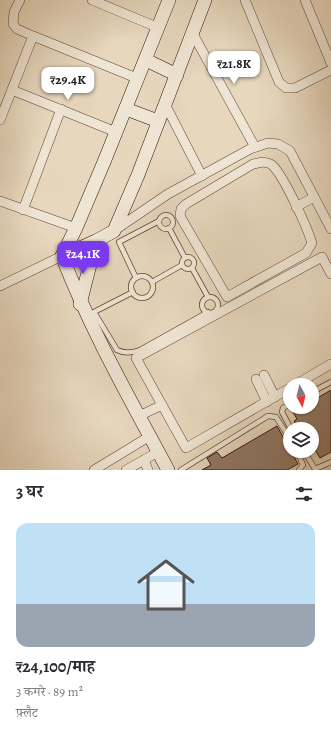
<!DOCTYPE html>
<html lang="hi">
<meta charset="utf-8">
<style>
:root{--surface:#fff;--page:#f7f7f7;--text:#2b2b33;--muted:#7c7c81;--accent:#7c3aed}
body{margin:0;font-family:Alegreya,"Noto Serif Devanagari",serif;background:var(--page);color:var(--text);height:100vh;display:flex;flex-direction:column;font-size:15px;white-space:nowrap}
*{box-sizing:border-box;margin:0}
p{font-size:13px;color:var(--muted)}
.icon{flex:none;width:22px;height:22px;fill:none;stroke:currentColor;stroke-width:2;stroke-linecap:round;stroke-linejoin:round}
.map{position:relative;height:470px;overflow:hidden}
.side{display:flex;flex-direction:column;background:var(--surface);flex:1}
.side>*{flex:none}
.needle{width:26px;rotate:173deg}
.controls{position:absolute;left:283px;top:378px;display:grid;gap:8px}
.controls a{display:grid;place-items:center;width:36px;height:36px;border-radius:50%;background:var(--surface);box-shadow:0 1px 3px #0004;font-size:20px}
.price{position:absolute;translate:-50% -34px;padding:0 9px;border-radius:8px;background:#fff;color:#222;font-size:13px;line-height:26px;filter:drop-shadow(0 1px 2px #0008)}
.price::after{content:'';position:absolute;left:50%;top:24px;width:12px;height:9px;margin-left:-6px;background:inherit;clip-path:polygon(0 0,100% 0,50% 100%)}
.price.current{background:var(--accent);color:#fff}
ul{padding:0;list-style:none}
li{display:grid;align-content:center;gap:8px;height:212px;padding:0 16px}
li span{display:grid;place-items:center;height:124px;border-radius:12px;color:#555}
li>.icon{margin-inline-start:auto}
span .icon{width:72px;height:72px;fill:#fffc;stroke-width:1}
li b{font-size:17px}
h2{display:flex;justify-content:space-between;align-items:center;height:48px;padding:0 16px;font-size:17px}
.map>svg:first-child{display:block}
.building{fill:#917966;stroke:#331408}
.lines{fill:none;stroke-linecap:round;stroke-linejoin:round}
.lane-casing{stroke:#604535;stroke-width:6}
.street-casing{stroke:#604535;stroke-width:10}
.secondary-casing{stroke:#331408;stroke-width:14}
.lane{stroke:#efe5d4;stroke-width:4.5}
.street{stroke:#efe5d4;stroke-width:9}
.secondary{stroke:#efe5d4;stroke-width:13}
</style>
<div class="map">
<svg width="331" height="470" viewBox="0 0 331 470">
<rect width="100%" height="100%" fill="#e7d7bd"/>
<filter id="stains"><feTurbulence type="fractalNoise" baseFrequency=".005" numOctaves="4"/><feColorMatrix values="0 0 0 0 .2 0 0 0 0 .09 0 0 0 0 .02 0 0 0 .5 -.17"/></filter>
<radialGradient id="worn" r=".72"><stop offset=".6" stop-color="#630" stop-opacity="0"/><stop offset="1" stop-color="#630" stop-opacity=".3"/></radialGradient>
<g class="building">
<polygon points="331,390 331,452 320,458 312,445 312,429 298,429 294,421 297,419 293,412 302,407 312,407 312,401"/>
<polygon points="277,426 298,464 287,470 202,470 211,465 207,458 217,452 222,458"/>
</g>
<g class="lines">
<defs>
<g id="lane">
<circle cx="166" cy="222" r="7"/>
<polyline points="169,228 185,258"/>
<circle cx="188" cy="263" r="6"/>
<polyline points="192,268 208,297"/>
<circle cx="142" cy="287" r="11"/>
<polyline points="136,278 119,242 159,221"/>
<polyline points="152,282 182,265"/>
<path d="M133,292L94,312L117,350C125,354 132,353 140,350L208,312"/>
<circle cx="210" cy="305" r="8"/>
<polyline points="312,392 331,382"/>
<polyline points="290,404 283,408 282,412 291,429"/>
<polyline points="297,451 303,465 299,470"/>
<polyline points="304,451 315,469 331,462"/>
<polyline points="181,470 268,416 276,417 290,439"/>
</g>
<g id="street">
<polyline points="20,0 14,12 13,24 17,29 33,36"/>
<polyline points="92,0 159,28"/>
<polyline points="245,0 279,82 286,88 295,88 331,70"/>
<polyline points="305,0 331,63"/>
<polyline points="193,34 255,147"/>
<polyline points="12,90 116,132"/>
<polyline points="165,104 202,176"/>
<polyline points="0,120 33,36 139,79"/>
<path d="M263,162C267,163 270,163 272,165C284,176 307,227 312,243L306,253L227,297L180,216L181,209L186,204L253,164Z"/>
<polyline points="0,201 76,228"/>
<polyline points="296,207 314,197"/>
<polyline points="23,210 61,109"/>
<polyline points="115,230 168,194 250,149 268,143 278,144 290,151 331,229"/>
<polyline points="0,286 62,256"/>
<polyline points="264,375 275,397"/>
<polyline points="256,379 267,402"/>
<polyline points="295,385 331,364"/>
<polyline points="162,405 136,358 322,257 331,274"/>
<polyline points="139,416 162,405 186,448 290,388"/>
<polyline points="144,460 148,470"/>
<polyline points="94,470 150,436"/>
<polyline points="126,470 158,452"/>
</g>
<g id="secondary">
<polyline points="146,60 177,75"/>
<polyline points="126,109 158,121"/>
<polyline points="62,256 96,241 114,231 138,175 205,0"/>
<polyline points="80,304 96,241"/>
<path d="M168,470C130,399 91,331 62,256L76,228L104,162L169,0"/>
</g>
</defs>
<use href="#lane" class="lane-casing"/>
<use href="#street" class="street-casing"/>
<use href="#secondary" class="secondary-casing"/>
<use href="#lane" class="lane"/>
<use href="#street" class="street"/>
<use href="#secondary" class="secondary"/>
</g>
<rect width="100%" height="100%" filter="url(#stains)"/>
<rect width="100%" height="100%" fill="url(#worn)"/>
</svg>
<div class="controls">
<a><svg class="needle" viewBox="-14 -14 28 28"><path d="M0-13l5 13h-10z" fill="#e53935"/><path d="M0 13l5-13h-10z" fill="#7c7c81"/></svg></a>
<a><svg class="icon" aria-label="layers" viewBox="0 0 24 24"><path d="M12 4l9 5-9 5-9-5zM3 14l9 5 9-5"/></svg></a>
</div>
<b class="price" style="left:234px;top:85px">₹21.8K</b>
<b class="price" style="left:68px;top:101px">₹29.4K</b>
<b class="price current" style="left:83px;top:275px">₹24.1K</b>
</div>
<section class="side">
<h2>3 घर<svg class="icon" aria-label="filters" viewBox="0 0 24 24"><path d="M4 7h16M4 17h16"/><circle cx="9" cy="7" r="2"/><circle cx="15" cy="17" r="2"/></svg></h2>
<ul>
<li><span style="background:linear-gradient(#bfe0f5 65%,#9aa5b1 0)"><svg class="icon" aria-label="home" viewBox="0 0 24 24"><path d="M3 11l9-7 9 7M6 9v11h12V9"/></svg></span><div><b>₹24,100/माह</b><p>3 कमरे · 89 m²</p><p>फ़्लैट</p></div></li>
</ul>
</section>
